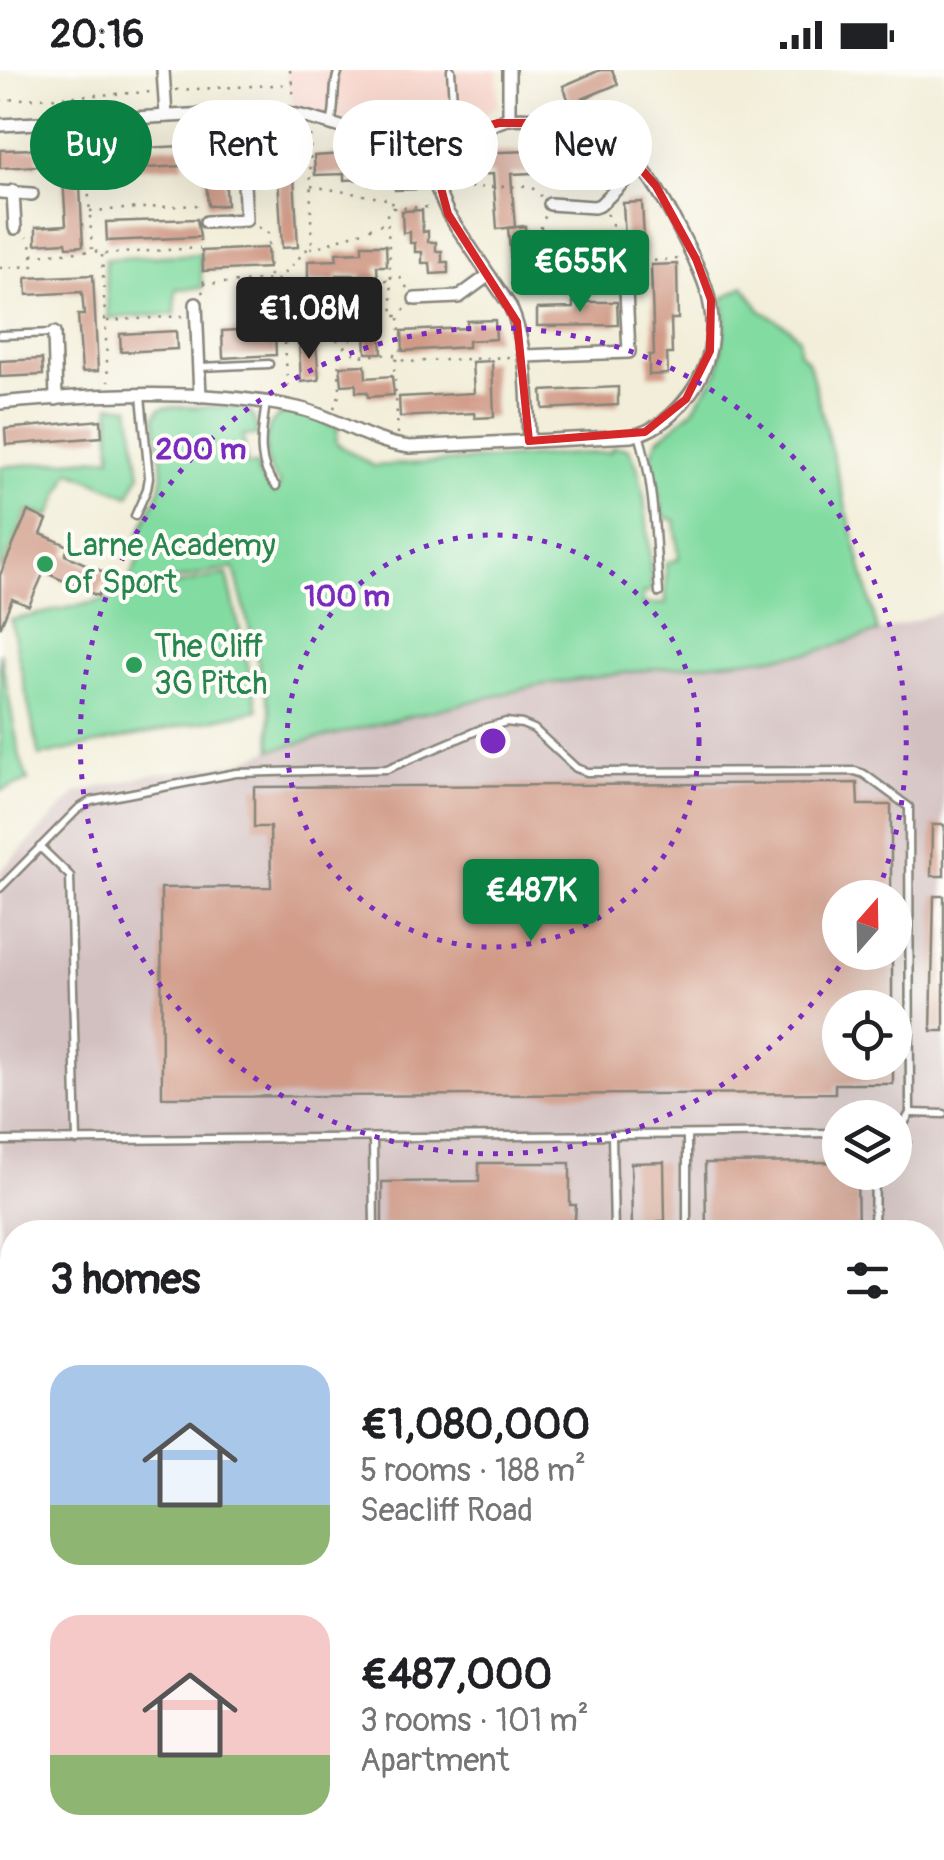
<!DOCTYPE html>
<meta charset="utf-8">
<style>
:root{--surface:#fff;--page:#f6f6f6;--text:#202124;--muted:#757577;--accent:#0b8043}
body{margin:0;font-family:Pangolin,sans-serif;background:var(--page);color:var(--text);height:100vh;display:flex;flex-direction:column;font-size:38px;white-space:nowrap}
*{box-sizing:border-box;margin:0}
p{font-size:32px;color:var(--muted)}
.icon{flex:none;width:55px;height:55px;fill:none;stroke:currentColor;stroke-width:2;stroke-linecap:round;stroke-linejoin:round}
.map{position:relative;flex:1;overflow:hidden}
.details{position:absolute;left:0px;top:1150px;width:945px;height:640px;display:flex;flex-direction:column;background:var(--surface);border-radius:40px 40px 0 0;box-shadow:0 10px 40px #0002}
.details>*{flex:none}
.top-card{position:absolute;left:30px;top:30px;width:885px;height:90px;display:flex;gap:20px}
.needle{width:65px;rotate:20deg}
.buttons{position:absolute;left:822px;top:810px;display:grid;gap:20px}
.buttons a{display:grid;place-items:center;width:90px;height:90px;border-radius:50%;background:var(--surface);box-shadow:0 10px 40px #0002;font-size:50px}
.price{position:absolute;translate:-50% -85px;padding:0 22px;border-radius:10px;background:var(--accent);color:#fff;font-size:32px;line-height:65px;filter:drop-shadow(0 2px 5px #0008)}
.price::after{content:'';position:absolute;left:50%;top:60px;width:30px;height:22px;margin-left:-15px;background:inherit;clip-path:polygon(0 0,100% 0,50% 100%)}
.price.selected{background:#222;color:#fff}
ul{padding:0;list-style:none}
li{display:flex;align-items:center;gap:30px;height:250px;padding:0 50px}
li span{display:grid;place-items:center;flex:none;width:280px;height:200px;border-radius:30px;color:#555}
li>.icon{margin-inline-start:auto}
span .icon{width:120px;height:120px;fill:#fffc;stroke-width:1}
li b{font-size:42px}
h2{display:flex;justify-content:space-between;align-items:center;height:120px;padding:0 50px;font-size:42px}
.pill{padding:0 35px;border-radius:45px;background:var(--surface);box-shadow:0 10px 40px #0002;font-size:35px;line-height:90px}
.pill.selected{background:var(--accent);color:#fff}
.status{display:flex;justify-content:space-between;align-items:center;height:70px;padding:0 50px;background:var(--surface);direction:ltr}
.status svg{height:28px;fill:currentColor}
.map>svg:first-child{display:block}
.built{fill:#f7d1c7}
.industrial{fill:#d2bfc0;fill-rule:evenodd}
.green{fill:#82dba1;stroke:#4f7c5e;stroke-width:2.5}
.building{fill:#d19b88}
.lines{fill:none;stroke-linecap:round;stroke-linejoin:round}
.lane-casing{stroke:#87857a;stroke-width:11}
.street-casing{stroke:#87857a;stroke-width:16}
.path{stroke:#87857a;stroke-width:2.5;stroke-dasharray:2.5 8;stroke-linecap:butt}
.lane{stroke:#fff;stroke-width:6}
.street{stroke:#fff;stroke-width:11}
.marked{fill:none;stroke:#d62828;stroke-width:8;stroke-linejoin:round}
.ring{fill:none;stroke:#7b2cbf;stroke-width:5;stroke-dasharray:5 10}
.leisure-dot{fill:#2e9e5b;stroke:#fdfcf7;stroke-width:4}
.labels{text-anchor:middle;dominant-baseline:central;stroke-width:8;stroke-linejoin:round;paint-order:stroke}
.leisure-label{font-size:32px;fill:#27864d;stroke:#fdfcf7;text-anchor:start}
.centre{fill:#7b2cbf;stroke:#fdfcf7;stroke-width:5}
.ring-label{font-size:30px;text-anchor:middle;font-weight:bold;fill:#7b2cbf;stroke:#fdfcf7;stroke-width:8;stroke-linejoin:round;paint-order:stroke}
</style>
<div class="status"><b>20:16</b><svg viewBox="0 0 49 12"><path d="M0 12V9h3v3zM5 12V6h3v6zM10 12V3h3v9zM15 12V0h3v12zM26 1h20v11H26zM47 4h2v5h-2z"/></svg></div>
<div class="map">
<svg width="944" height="1790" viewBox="0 0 944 1790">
<rect width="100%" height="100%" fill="#fdfcf7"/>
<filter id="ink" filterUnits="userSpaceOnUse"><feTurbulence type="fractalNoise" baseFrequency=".01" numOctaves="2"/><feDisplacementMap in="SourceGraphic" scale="20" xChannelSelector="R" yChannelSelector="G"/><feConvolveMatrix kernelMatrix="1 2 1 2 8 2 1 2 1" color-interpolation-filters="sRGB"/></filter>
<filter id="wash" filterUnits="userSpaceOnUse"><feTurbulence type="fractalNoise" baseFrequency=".0048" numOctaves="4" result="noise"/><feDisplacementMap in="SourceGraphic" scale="40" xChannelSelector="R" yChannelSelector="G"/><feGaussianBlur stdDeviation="2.25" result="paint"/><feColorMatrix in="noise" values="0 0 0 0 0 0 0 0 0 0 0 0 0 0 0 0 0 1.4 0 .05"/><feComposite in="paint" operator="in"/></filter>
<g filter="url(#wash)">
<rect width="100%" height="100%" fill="#f2eed9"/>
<polygon class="built" points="286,0 497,0 498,36 461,56 442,61 381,58 294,41"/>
<path class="industrial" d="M944,541V1274L933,1273L932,1162H12V1328L0,1326V802L76,723L150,705L235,694L271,680L540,615L654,599L812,583ZM840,828H895V882H840ZM840,938H895V992H840ZM840,1048H895V1102H840Z"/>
<g class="green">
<polygon points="200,184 202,218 176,219 175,244 108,248 105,189"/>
<path d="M744,216L760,240L788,257L799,268V282L809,293L878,562L812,583L654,599L540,615L271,680L270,639L234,498L125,520L146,472L138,467L160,419L163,404L155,346L160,339L164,337H233L248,340L255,351L257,366L243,365L247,395H257L259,406L275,424L280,414C263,400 258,352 284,344C302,338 321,351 338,358L336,373L373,396L611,382L612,377L627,378C648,400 648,482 652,516L650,522L643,523V534H666V493L679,489L675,450L664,447L651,387L657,370L692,341L719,300L725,250L724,228Z"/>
<polygon points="110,335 130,337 140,404 129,426 70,401 50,446 28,441 0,505 0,397 111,387"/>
<polygon points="227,504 258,640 39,686 11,550"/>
<polygon points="0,582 20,687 28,711 0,721"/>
</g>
<g id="blocks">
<g class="building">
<polygon points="600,0 612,0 618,14 570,34 563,16"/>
<polygon points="223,68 227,135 208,136 203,69"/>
<polygon points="292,70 298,177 282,178 276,71"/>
<polygon points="78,76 83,176 67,177 66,172 36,174 36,157 66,155 61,77"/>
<polygon points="182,76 183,96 108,100 107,80"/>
<polygon points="38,79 38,96 0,98 0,80"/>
<polygon points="555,80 556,102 511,104 515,157 497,159 493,104 452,106 451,84"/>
<polygon points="343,84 343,92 368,90 368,96 394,95 394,100 422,99 423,119 395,120 395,114 369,115 369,109 344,110 344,104 315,105 314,86"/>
<polygon points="642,132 645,187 626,188 623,133"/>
<polygon points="422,140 423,162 428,161 428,172 436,172 436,181 442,181 442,192 448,192 448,203 431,204 430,193 422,193 422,182 415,182 415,173 410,173 410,162 403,163 402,141"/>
<polygon points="197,149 200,167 107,171 106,152"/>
<polygon points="525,156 528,193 532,193 533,209 515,210 514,195 511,195 508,158"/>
<polygon points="604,165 605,188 551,190 550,167"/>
<polygon points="362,175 386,175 387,196 377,196 382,283 366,283 362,205 337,205 337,211 308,211 308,191 337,190 336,183 362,182"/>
<polygon points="267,178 268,198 203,201 202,181"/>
<polygon points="677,194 678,249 671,249 672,284 667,284 668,304 649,305 649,285 654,285 651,195"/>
<polygon points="93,205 98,301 82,302 78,245 84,245 82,222 27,225 26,208"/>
<polygon points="573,232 617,232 618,255 537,256 537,239 573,238"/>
<polygon points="274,238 276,285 223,288 222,261 254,259 253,240"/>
<polygon points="495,250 496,269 468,271 468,277 403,281 402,261 467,258 467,251"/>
<polygon points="176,261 177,279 121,282 120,264"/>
<polygon points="316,273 319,310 301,312 299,274"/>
<polygon points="42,289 43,305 0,307 0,291"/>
<polygon points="492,291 494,347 475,348 474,343 400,347 399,327 474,323 472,292"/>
<polygon points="365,295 366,308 392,306 394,325 368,327 367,322 356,322 356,314 342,315 340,296"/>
<polygon points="618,317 618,335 543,339 542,321"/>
<polygon points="101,350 102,367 6,375 5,359"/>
<polygon points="28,441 47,450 41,464 69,476 65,485 108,504 98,526 44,502 29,536 12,529 0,558 0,505"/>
<polygon points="857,713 858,735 891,735 891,828 840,828 840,882 892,882 892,938 840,938 840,992 893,992 893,1014 835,1014 835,1023 162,1027 161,818 271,817 270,757 254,757 254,717"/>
<polygon points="932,755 944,755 944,806 931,806"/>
<polygon points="934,826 944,826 944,961 931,961"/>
<polygon points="664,1092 665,1151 658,1151 658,1162 632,1162 631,1093"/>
<polygon points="840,1092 840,1102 857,1102 858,1162 706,1162 705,1093"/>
<polygon points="479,1093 570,1093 570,1135 576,1135 574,1162 382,1162 382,1112 479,1111"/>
<polygon points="932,1410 944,1411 944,1467 932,1467"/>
<polygon points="637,1778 684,1778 685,1782 650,1790 603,1790 602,1786"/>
<polygon points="800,1778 846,1778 887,1783 887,1790 829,1790 799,1784"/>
</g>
</g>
</g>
<g filter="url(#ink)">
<use href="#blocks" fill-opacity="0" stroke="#87857a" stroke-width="2.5"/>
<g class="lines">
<defs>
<g id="lane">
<polyline points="451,0 455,66"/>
<path d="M331,53C337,35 331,18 339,0"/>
<polyline points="0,265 54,263"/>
<polyline points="200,297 269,294"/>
<path d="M266,333C262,361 255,394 276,416"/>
<path d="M639,364C655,416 655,469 659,523"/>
<polyline points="135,446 147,419 149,407 141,326"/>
<polyline points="40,777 70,806 77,1071"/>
<polyline points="0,818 78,739 91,731 236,703 387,699 481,659 506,652 522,654 534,659 576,698 587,702 855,701 864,704 909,737 910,1043 902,1057 895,1060"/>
<polyline points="910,1043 944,1044"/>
<polyline points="902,1057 907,1071"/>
<polyline points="612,1065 614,1162"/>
<polyline points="373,1068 374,1162"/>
<polyline points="0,1071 840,1063"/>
<polyline points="687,1162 687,1065"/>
<polyline points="874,1162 875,1102"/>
</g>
<g id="street">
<polyline points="163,0 166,46"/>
<polyline points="509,0 509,49"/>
<path d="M0,55C63,52 126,48 189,45C216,44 245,39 272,41C317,45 360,68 405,70C431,71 455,67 480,59C489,57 498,51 508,49C522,47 539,49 553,52C625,63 648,98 679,159C698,196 717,229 711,272C706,312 672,357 632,366L410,377C369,373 334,345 293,337C201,318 93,324 0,333"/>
<path d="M428,70L437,119L448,144L510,236C529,279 527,325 529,371"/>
<polyline points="13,121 15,158"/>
<polyline points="0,122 32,124"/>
<polyline points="550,134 594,137 600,135 641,95"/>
<polyline points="206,152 246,150 240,43"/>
<polyline points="415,229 459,227 489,205"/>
<polyline points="196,234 200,326"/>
<polyline points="54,263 56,329"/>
<polyline points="525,286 629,282 625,200 604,201"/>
<polyline points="0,1399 12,1401"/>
<polyline points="932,1509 944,1511"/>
<polyline points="0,1515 12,1516"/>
<polyline points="3,1638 12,1638"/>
<polyline points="294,1778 301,1790"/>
<polyline points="12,1790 34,1778"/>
<polyline points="451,1790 545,1785"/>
</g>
</defs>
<use href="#lane" class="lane-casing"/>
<use href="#street" class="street-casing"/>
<g class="path">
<polyline points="290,0 294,29"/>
<polyline points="176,20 293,14"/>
<polyline points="0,30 153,22"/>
<polyline points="85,62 92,179"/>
<polyline points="311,116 392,130 393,138"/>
<polyline points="449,118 530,116 541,126"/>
<polyline points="90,141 196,135 200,141"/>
<polyline points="607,144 612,152 613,190"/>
<polyline points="258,157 268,163 270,209"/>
<polyline points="310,178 316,178 387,152"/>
<polyline points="32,185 95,181 102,184 200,178"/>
<polyline points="102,185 108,312"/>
<polyline points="633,192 679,189"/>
<polyline points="0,198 33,196 31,171 27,167"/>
<polyline points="390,207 399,206 407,218"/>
<polyline points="278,211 278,219 282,224 288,322"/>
<polyline points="545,211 541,157 546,144"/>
<path d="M203,214L278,210L312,174C310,136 311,98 310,60"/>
<path d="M510,214C536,209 563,207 590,206"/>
<polyline points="202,223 204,218 200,168 202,162"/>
<polyline points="283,224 341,221 354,212 388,210"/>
<polyline points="405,239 399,246 393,246 387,143 393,138 433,137"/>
<polyline points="107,251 183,246"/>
<polyline points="285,269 333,266 357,286 392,284 406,292 509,287"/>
<polyline points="334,338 340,323 338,285 352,267 350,223 347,216"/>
<polyline points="398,364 394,294 401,280 399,248"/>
</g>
<use href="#lane" class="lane"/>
<use href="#street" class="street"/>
</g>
</g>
<path class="marked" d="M499,53H559L622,77L656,116L696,189L711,230L710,281L686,329L645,362L529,371L517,252L448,144L428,70Z"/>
<g class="ring">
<circle cx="493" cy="671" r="206"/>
<path d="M847 884A413 413 0 1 1 876 826"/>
</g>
<g class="leisure-dot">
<circle cx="45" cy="494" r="10"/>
<circle cx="134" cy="595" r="10"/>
</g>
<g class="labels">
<g class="leisure-label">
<text x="65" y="476">Larne Academy<tspan x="65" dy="37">of Sport</tspan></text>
<text x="154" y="577">The Cliff<tspan x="154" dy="37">3G Pitch</tspan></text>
</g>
</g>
<circle cx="493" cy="671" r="15" class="centre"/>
<g class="ring-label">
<text x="201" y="389">200 m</text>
<text x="347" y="536">100 m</text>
</g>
</svg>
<div class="buttons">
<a><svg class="needle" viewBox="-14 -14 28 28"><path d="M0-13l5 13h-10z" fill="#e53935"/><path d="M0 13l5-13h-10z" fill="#757577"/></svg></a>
<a><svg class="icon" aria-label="locate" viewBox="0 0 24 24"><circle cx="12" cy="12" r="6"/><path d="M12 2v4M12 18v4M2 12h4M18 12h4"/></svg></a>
<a><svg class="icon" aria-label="layers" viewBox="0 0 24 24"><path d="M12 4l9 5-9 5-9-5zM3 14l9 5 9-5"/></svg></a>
</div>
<b class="price" style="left:580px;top:245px">€655K</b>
<b class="price selected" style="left:309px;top:292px">€1.08M</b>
<b class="price" style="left:531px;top:874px">€487K</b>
<div class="top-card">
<a class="pill selected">Buy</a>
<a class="pill">Rent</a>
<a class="pill">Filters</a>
<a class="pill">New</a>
</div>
<section class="details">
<h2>3 homes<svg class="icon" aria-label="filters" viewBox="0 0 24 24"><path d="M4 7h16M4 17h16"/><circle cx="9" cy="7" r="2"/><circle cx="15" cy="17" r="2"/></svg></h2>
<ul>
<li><span style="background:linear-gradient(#a9c7e8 70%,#8fb573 0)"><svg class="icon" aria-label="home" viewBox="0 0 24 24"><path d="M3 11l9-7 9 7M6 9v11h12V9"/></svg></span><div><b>€1,080,000</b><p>5 rooms · 188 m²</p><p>Seacliff Road</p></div></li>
<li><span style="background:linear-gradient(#f6c9c9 70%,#8fb573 0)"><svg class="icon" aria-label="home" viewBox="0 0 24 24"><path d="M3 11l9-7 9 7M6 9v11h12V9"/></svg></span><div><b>€487,000</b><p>3 rooms · 101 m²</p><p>Apartment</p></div></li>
</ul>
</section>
</div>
